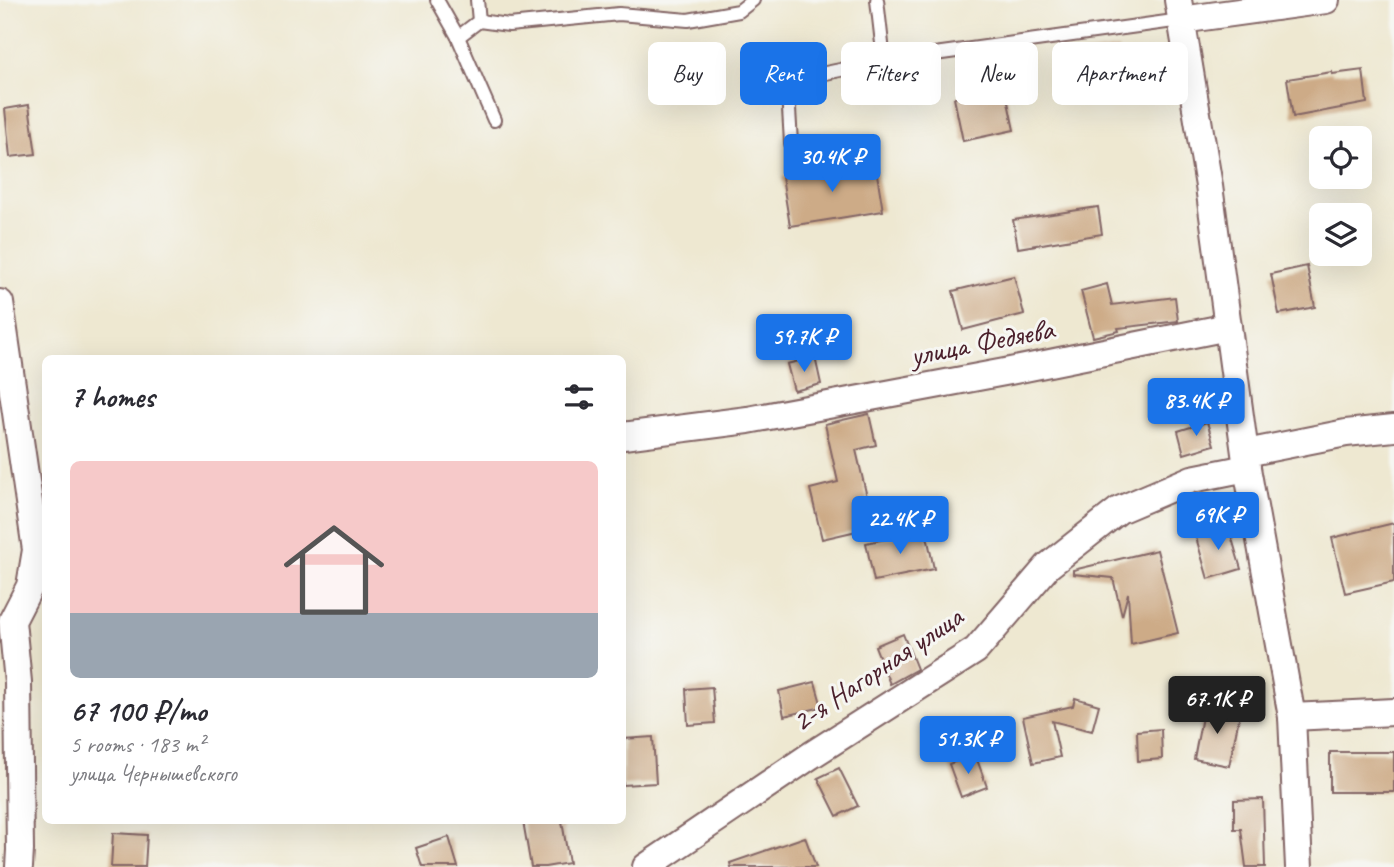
<!DOCTYPE html>
<meta charset="utf-8">
<style>
:root{--surface:#fff;--page:#f7f7f7;--text:#2b2b33;--muted:#7c7c81;--line:#e1e1e2;--accent:#1a73e8}
body{margin:0;font-family:Caveat,sans-serif;background:var(--page);color:var(--text);height:100vh;display:flex;flex-direction:column;font-size:26px;white-space:nowrap}
*{box-sizing:border-box;margin:0}
p{font-size:23px;color:var(--muted)}
.icon{flex:none;width:38px;height:38px;fill:none;stroke:currentColor;stroke-width:2;stroke-linecap:round;stroke-linejoin:round}
.map{position:relative;flex:1;overflow:hidden}
.panel{position:absolute;left:42px;top:355px;width:584px;height:469px;display:flex;flex-direction:column;background:var(--surface);border-radius:10px;box-shadow:0 7px 28px #0002}
.panel>*{flex:none}
.top-card{position:absolute;left:648px;top:42px;width:640px;height:63px;display:flex;gap:14px}
.tools{position:absolute;left:1309px;top:126px;display:grid;gap:14px}
.tools a{display:grid;place-items:center;width:63px;height:63px;border-radius:10px;background:var(--surface);box-shadow:0 7px 28px #0002;font-size:35px}
.price{position:absolute;translate:-50% -60px;padding:0 16px;border-radius:7px;background:var(--accent);color:#fff;font-size:23px;line-height:46px;filter:drop-shadow(0 2px 4px #0008)}
.price::after{content:'';position:absolute;left:50%;top:42px;width:21px;height:16px;margin-left:-10px;background:inherit;clip-path:polygon(0 0,100% 0,50% 100%)}
.price.active{background:#222;color:#fff}
ul{padding:0;list-style:none}
li{display:grid;align-content:center;gap:14px;height:371px;padding:0 28px}
li+li{border-top:2px solid var(--line)}
li span{display:grid;place-items:center;height:217px;border-radius:10px;color:#555}
li>.icon{margin-inline-start:auto}
span .icon{width:126px;height:126px;fill:#fffc;stroke-width:1}
li b{font-size:30px}
h2{display:flex;justify-content:space-between;align-items:center;height:84px;padding:0 28px;font-size:30px}
.chip{padding:0 24px;border-radius:10px;background:var(--surface);box-shadow:0 7px 28px #0002;font-size:24px;line-height:63px}
.chip.active{background:var(--accent);color:#fff}
.map>svg:first-child{display:block}
.building{fill:#cdab87}
.lines{fill:none;stroke-linecap:round;stroke-linejoin:round}
.service-casing{stroke:#836565;stroke-width:16}
.minor-casing{stroke:#836565;stroke-width:30}
.service{stroke:#fff;stroke-width:12}
.minor{stroke:#fff;stroke-width:26}
.labels{text-anchor:middle;dominant-baseline:central;stroke-width:6;stroke-linejoin:round;paint-order:stroke}
.street-label{font-size:30px;fill:#4a1f2b;stroke:#f6f6f2}
</style>
<div class="map">
<svg width="1394" height="867" viewBox="0 0 1394 867">
<rect width="100%" height="100%" fill="#f6f6f2"/>
<filter id="ink" filterUnits="userSpaceOnUse"><feTurbulence type="fractalNoise" baseFrequency=".0143" numOctaves="2"/><feDisplacementMap in="SourceGraphic" scale="14" xChannelSelector="R" yChannelSelector="G"/><feConvolveMatrix kernelMatrix="1 2 1 2 8 2 1 2 1" color-interpolation-filters="sRGB"/></filter>
<filter id="wash" filterUnits="userSpaceOnUse"><feTurbulence type="fractalNoise" baseFrequency=".00686" numOctaves="4" result="noise"/><feDisplacementMap in="SourceGraphic" scale="28" xChannelSelector="R" yChannelSelector="G"/><feGaussianBlur stdDeviation="1.57" result="paint"/><feColorMatrix in="noise" values="0 0 0 0 0 0 0 0 0 0 0 0 0 0 0 0 0 1.4 0 .05"/><feComposite in="paint" operator="in"/></filter>
<g filter="url(#wash)">
<rect width="100%" height="100%" fill="#eee8d1"/>
<g id="blocks">
<g class="building">
<polygon points="1118,48 1121,72 1068,80 1064,56"/>
<polygon points="1363,70 1367,103 1293,117 1287,79 1332,72 1332,74"/>
<polygon points="1005,88 1014,130 963,141 954,98"/>
<polygon points="29,105 36,154 10,157 5,109"/>
<polygon points="875,162 883,211 790,226 782,177"/>
<polygon points="1098,207 1102,234 1018,248 1013,220"/>
<polygon points="1307,266 1315,307 1279,314 1271,274"/>
<polygon points="1014,276 1024,314 963,330 953,291"/>
<polygon points="1107,284 1112,305 1175,297 1178,321 1118,328 1119,331 1093,337 1081,291"/>
<polygon points="815,357 821,384 794,391 787,364"/>
<polygon points="869,414 876,445 856,450 874,527 822,539 810,489 838,482 825,424"/>
<polygon points="1207,422 1214,445 1184,454 1178,431"/>
<polygon points="1394,523 1394,582 1345,593 1332,538"/>
<polygon points="1228,525 1241,569 1208,579 1195,534"/>
<polygon points="926,531 934,569 874,581 866,543"/>
<polygon points="1157,550 1178,633 1131,644 1128,593 1122,616 1113,578 1073,574 1073,570"/>
<polygon points="903,634 917,669 890,684 875,646"/>
<polygon points="815,682 822,707 784,716 779,691"/>
<polygon points="712,687 715,723 688,725 686,689"/>
<polygon points="1075,698 1099,705 1092,731 1052,721 1060,757 1033,763 1023,717 1073,706"/>
<polygon points="1204,706 1240,713 1229,766 1194,759"/>
<polygon points="1161,729 1162,759 1138,761 1137,731"/>
<polygon points="653,737 656,783 623,785 623,739"/>
<rect x="1330" y="752" width="64" height="40"/>
<polygon points="975,754 987,787 961,797 949,764"/>
<polygon points="839,768 858,806 837,816 818,778"/>
<polygon points="1263,799 1265,867 1246,867 1241,829 1234,829 1234,800"/>
<polygon points="523,821 562,821 569,863 545,867 531,867"/>
<polygon points="113,833 147,835 145,867 111,867"/>
<polygon points="449,837 458,867 422,867 416,848"/>
<polygon points="805,837 816,867 731,867 730,863"/>
</g>
</g>
</g>
<g filter="url(#ink)">
<use href="#blocks" fill-opacity="0" stroke="#836565" stroke-width="2"/>
<g class="lines">
<defs>
<g id="service">
<polyline points="437,0 458,37 494,120"/>
<polyline points="877,0 884,61"/>
<polyline points="479,21 509,25 619,14 688,20 739,11 753,0"/>
<polyline points="458,37 479,21 477,0"/>
<polyline points="791,143 788,92 816,75 884,61 1181,20"/>
</g>
<g id="minor">
<polyline points="1178,0 1209,186 1247,468 1292,717 1299,867"/>
<polyline points="1181,20 1326,0"/>
<polyline points="0,303 36,550 30,586 12,621 18,682 20,850 19,867"/>
<polyline points="623,436 748,420 1010,371 1228,327"/>
<polyline points="1246,453 1346,433 1394,428"/>
<polyline points="1292,717 1394,712"/>
<polyline points="646,867 810,756 976,650 1048,566 1119,510 1192,479 1247,468"/>
</g>
</defs>
<use href="#service" class="service-casing"/>
<use href="#minor" class="minor-casing"/>
<use href="#service" class="service"/>
<use href="#minor" class="minor"/>
</g>
</g>
<g class="labels">
<g class="street-label">
<text transform="translate(982 342) rotate(-11)">улица Федяева</text>
<text transform="translate(877 669) rotate(-34)">2-я Нагорная улица</text>
</g>
</g>
</svg>
<div class="tools">
<a><svg class="icon" aria-label="locate" viewBox="0 0 24 24"><circle cx="12" cy="12" r="6"/><path d="M12 2v4M12 18v4M2 12h4M18 12h4"/></svg></a>
<a><svg class="icon" aria-label="layers" viewBox="0 0 24 24"><path d="M12 4l9 5-9 5-9-5zM3 14l9 5 9-5"/></svg></a>
</div>
<b class="price" style="left:832px;top:194px">30.4K ₽</b>
<b class="price" style="left:804px;top:374px">59.7K ₽</b>
<b class="price" style="left:1196px;top:438px">83.4K ₽</b>
<b class="price" style="left:1218px;top:552px">69K ₽</b>
<b class="price" style="left:900px;top:556px">22.4K ₽</b>
<b class="price active" style="left:1217px;top:736px">67.1K ₽</b>
<b class="price" style="left:968px;top:776px">51.3K ₽</b>
<div class="top-card">
<a class="chip">Buy</a>
<a class="chip active">Rent</a>
<a class="chip">Filters</a>
<a class="chip">New</a>
<a class="chip">Apartment</a>
</div>
<section class="panel">
<h2>7 homes<svg class="icon" aria-label="filters" viewBox="0 0 24 24"><path d="M4 7h16M4 17h16"/><circle cx="9" cy="7" r="2"/><circle cx="15" cy="17" r="2"/></svg></h2>
<ul>
<li><span style="background:linear-gradient(#f6c9c9 70%,#9aa5b1 0)"><svg class="icon" aria-label="home" viewBox="0 0 24 24"><path d="M3 11l9-7 9 7M6 9v11h12V9"/></svg></span><div><b>67 100 ₽/mo</b><p>5 rooms · 183 m²</p><p>улица Чернышевского</p></div></li>
</ul>
</section>
</div>
